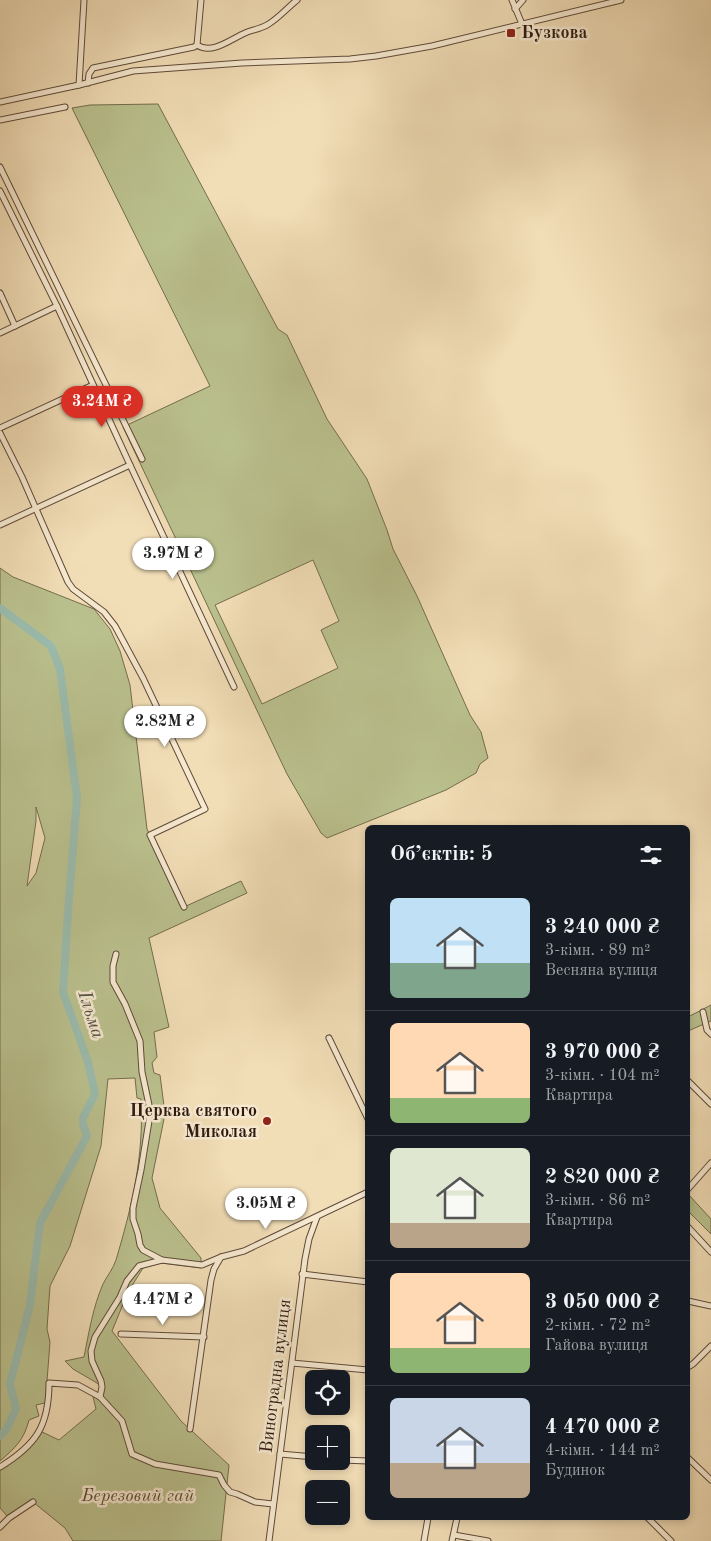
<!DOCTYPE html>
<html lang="uk">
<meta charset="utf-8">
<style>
:root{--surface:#171b24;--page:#20242c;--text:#f1f3f6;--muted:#9ea1a6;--line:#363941;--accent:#d93025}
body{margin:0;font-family:"Old Standard TT",serif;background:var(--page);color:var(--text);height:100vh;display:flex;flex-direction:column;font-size:19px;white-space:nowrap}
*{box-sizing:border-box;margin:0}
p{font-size:16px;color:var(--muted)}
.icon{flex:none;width:28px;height:28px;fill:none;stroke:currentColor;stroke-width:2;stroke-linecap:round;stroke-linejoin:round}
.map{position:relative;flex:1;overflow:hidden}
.sheet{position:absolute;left:365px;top:825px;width:325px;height:695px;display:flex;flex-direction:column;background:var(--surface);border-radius:8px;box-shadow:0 2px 8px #0003}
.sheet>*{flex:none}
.fabs{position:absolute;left:305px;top:1370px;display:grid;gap:10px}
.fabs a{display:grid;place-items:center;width:45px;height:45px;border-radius:8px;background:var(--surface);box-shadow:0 2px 8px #0003;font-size:25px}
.price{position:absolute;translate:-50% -42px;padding:0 11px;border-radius:18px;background:#fff;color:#222;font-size:16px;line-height:32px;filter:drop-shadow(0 1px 2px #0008)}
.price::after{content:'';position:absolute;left:50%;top:30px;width:15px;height:11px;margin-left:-8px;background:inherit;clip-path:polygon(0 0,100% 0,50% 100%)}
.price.on{background:var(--accent);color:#fff}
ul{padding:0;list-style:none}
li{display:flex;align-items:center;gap:15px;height:125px;padding:0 25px}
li+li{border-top:1px solid var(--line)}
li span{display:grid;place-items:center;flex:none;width:140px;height:100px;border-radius:8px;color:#555}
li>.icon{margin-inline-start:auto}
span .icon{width:60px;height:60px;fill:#fffc;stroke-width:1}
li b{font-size:21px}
h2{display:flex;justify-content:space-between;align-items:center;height:60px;padding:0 25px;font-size:21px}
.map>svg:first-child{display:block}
.green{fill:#bac18e;stroke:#746d4e;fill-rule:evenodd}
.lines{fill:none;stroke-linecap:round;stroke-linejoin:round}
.river{stroke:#9bbcae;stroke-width:8}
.minor-casing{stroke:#5f4a39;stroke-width:7}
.minor{stroke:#f6e9d0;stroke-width:5}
.poi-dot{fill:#8f2418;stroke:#f6e9d0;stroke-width:2}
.labels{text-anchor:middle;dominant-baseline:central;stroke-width:5;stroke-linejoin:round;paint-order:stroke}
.poi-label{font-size:18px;font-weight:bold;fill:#2e190f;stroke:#f6e9d0;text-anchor:start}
.street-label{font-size:18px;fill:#2e190f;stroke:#f6e9d0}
.park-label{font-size:18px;font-style:italic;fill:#584b35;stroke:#f6e9d0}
.water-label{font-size:19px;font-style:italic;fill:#545247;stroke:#f6e9d0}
</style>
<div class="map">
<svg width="711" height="1541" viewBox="0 0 711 1541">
<rect width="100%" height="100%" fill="#f1ddb6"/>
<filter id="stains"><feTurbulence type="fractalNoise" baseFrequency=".004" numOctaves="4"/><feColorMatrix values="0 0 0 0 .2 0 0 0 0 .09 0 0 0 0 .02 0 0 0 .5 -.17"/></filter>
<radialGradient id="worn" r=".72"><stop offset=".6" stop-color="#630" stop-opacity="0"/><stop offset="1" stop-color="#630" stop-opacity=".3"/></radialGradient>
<g class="green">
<path d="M158,104L278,329L287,335L327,419L367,479L387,530L393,549L417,596L470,715L481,732L488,758L480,764L476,773L446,790L327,838L321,833L287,774L123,427L210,386L72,108L90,105ZM313,560L339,621L321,630L338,668L262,704L215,605Z"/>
<path d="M0,568L13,577L94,609L110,629L120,651L130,685L147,829L184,907L241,881L247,893L149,938L169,1027L154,1032L157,1057L152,1063L154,1073L160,1075L164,1106V1119L152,1178L160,1208L201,1258V1268L161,1263L143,1268L128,1292L112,1331L181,1421L229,1465L221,1541H73L65,1528L33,1502L9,1518L0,1508V1467L10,1461L40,1431L59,1440L96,1409L92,1393L99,1396L102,1386L73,1369L65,1361L84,1357C89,1332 93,1307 103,1284C107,1276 113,1269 116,1260C132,1206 144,1157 141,1099L137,1098L135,1078L108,1079L101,1146L70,1246L50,1286L47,1329L50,1342L47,1381L49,1383V1402L36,1405L39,1416L29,1420C24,1440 15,1448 0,1461ZM36,807L45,838L36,873L27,886L36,821Z"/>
<polygon points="711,1005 711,1021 688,1031 688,1017"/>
<polygon points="688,1194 711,1219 711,1234 688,1211"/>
</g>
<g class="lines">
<polyline class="river" points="0,608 51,646 60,669 77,798 68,912 63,992 88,1062 95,1094 83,1118 83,1124 87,1136 40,1223 30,1305 10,1384 16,1409 6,1430 0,1436"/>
<defs>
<g id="minor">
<polyline points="512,0 522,24"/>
<polyline points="515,9 523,0"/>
<path d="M197,45C212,55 231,39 245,33C252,30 260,29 267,25C278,19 287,8 297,0"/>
<polyline points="88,83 89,74 93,68 194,47 197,45 201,0"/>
<polyline points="79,85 84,0"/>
<polyline points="0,102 79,85 133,71 242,63 350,59 376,56 432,46 621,0"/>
<polyline points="0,120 65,107"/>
<polyline points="0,167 142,459"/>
<polyline points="0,191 57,306 130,465 0,525"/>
<polyline points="0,293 15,326"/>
<polyline points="0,333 57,306"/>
<polyline points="0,428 93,385"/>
<polyline points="0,433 22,477 68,582 73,589 104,612 115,626 143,678 205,809 150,835 184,907"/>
<polyline points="130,465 234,687"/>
<polyline points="116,954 113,966 113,982 125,1004 140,1041 142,1072 149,1105 149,1121 141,1170 133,1208 133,1219 138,1234 140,1245 143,1250 162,1260 202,1265 221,1257 244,1251 368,1192"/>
<polyline points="703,1012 707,1030 711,1034"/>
<polyline points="329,1038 368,1119"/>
<polyline points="688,1081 711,1104"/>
<polyline points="688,1189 711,1163"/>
<polyline points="688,1227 711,1252"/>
<polyline points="302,1274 368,1282"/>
<polyline points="688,1301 711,1306"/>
<polyline points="121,1334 204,1337"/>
<polyline points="292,1363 368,1370"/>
<polyline points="688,1367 693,1364 711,1346"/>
<polyline points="100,1397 122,1421 132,1454 155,1464 219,1475 224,1485 230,1492 237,1494 255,1502 273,1504"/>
<polyline points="190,1429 211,1280 214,1269 221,1257"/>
<polyline points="280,1454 314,1457"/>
<polyline points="688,1458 711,1480"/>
<polyline points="341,1460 368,1461"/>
<path d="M0,1467C36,1445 49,1426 49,1383L78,1385L100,1397L102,1387L101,1381L92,1361L91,1351L95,1337L120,1297L127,1281L139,1266L162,1260"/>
<polyline points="648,1518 671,1541"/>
<polyline points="0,1527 9,1518 33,1502"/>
<polyline points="454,1535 488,1541"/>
<polyline points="269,1541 305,1259 309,1239 317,1217"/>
<polyline points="424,1541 428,1518"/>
<polyline points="452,1541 457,1518"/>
</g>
</defs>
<use href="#minor" class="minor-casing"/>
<use href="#minor" class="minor"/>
</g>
<g class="poi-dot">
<rect x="506" y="28" width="10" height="10" rx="2.5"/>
<circle cx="267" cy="1121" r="5"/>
</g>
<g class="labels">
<g class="poi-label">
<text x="521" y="33">Бузкова</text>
<text x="257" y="1111" text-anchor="end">Церква святого<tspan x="257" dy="21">Миколая</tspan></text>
</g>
<g class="street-label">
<text transform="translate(276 1376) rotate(-83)">Виноградна вулиця</text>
</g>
<g class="park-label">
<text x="138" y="1496">Березовий гай</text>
</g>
<g class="water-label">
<text transform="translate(90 1015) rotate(72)">Ільма</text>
</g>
</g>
<rect width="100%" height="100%" filter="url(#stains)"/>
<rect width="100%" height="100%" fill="url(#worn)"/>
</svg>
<div class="fabs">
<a><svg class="icon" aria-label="locate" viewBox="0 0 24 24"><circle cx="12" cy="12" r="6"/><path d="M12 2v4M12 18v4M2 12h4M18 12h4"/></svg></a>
<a>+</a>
<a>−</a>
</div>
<b class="price on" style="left:102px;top:428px">3.24M ₴</b>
<b class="price" style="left:173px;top:580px">3.97M ₴</b>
<b class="price" style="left:165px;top:748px">2.82M ₴</b>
<b class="price" style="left:266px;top:1230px">3.05M ₴</b>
<b class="price" style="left:163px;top:1326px">4.47M ₴</b>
<section class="sheet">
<h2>Об’єктів: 5<svg class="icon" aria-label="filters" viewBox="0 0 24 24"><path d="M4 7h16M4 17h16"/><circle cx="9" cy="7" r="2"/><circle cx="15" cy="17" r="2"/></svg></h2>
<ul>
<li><span style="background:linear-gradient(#bfe0f5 65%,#7fa58c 0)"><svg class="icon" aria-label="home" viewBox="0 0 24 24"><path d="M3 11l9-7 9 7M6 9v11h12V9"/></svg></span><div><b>3 240 000 ₴</b><p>3-кімн. · 89 m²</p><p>Весняна вулиця</p></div></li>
<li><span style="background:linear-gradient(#ffd9b3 75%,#8fb573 0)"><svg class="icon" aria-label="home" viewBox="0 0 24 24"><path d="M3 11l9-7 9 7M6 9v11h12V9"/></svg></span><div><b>3 970 000 ₴</b><p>3-кімн. · 104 m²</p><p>Квартира</p></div></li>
<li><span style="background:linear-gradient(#dfe7d0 75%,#b9a48a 0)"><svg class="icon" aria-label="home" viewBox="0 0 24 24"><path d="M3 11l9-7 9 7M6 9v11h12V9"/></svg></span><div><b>2 820 000 ₴</b><p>3-кімн. · 86 m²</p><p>Квартира</p></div></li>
<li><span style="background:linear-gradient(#ffd9b3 75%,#8fb573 0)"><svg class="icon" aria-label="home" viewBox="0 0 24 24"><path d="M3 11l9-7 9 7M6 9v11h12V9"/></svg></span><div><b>3 050 000 ₴</b><p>2-кімн. · 72 m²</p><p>Гайова вулиця</p></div></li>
<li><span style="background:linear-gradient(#c9d6e8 65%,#b9a48a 0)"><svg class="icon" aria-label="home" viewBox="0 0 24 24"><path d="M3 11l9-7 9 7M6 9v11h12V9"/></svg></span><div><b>4 470 000 ₴</b><p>4-кімн. · 144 m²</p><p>Будинок</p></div></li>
</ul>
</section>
</div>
